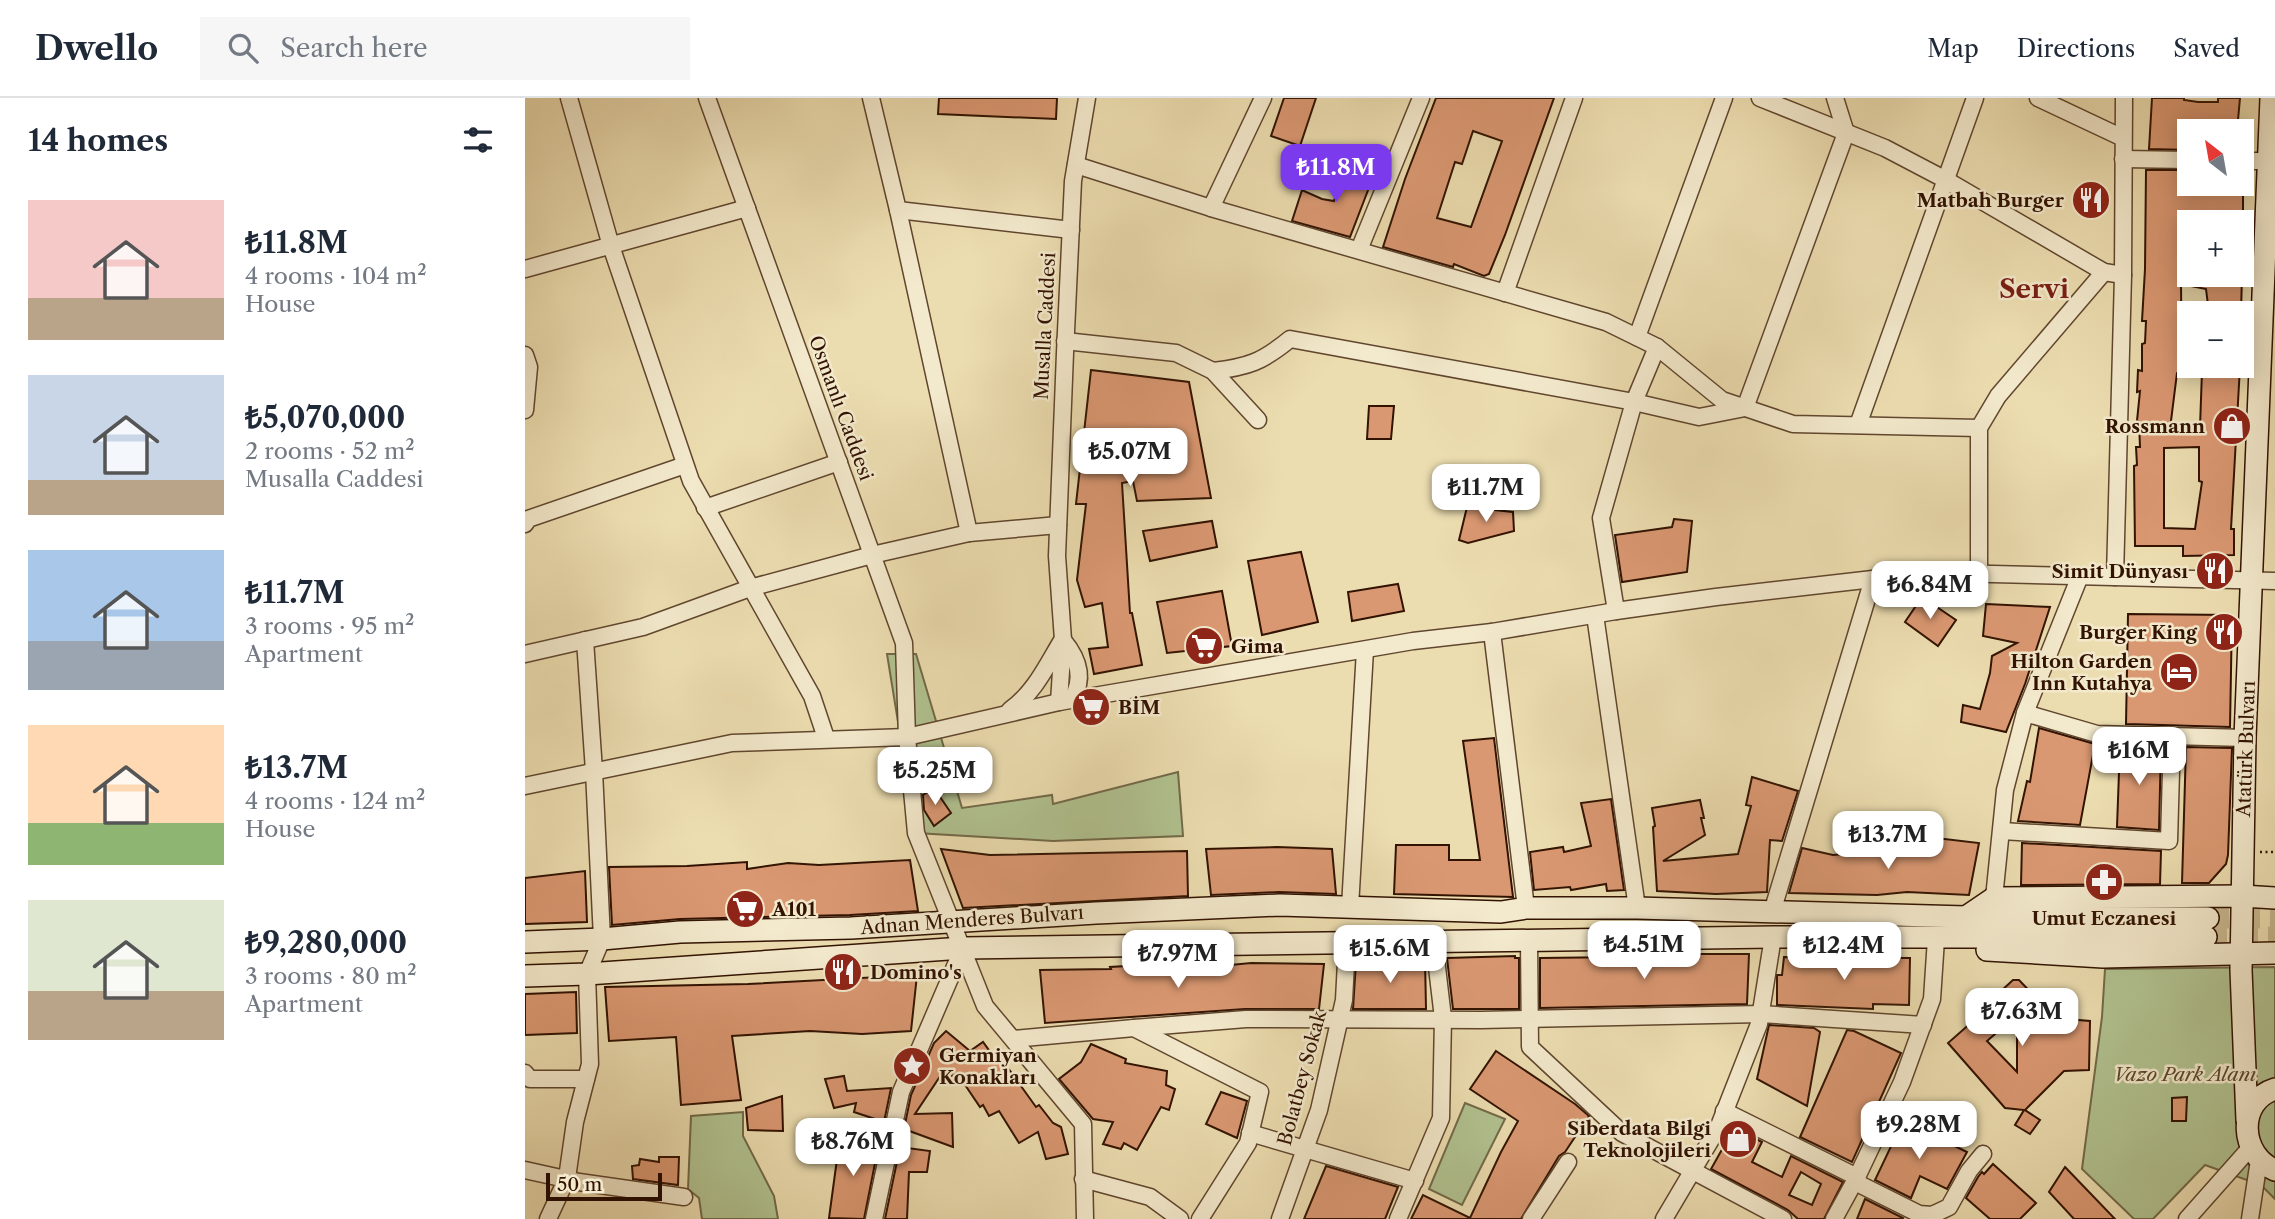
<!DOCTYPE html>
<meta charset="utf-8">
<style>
:root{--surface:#fff;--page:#f6f6f7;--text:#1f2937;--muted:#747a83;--line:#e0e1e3;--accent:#7c3aed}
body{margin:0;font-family:"Libre Caslon Text",serif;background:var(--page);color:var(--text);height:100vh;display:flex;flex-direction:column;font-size:26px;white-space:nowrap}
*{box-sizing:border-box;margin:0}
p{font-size:23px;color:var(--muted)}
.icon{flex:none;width:38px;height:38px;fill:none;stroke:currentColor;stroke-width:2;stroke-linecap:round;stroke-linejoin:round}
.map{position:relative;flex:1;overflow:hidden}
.drawer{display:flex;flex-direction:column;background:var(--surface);width:525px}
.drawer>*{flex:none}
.needle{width:46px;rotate:329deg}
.buttons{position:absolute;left:1652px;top:21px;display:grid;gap:14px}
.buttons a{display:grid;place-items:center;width:77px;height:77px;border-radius:0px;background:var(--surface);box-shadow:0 4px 18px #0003;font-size:35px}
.scale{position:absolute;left:21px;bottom:18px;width:116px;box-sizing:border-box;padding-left:7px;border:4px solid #321302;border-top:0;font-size:19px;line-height:24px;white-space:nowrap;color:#321302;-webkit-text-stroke:5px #f3e9cc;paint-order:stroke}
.price{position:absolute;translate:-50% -60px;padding:0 16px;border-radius:14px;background:#fff;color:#222;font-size:23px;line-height:46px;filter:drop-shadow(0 2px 4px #0008)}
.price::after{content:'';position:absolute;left:50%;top:42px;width:21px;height:16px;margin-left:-10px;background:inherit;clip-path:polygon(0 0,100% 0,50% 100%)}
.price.on{background:var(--accent);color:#fff}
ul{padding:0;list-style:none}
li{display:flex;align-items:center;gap:21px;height:175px;padding:0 28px}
li span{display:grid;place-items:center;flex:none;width:196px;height:140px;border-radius:0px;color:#555}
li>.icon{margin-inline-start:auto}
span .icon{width:84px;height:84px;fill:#fffc;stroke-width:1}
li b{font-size:30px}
h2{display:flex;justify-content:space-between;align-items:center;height:84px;padding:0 28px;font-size:30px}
header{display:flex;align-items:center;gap:42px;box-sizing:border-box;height:98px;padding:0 35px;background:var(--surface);border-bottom:2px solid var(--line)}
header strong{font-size:33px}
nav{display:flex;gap:38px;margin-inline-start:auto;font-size:24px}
.search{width:490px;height:63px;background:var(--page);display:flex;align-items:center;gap:18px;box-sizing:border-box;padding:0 24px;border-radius:0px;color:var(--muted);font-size:26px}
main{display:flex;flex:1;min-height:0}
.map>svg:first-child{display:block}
.green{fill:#b1c290;stroke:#726a49;stroke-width:2}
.building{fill:#da9872;stroke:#321302;stroke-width:2;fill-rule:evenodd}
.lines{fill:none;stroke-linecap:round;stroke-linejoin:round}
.secondary-tunnel{stroke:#c7b58d;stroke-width:21;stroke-dasharray:21 10;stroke-linecap:butt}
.street-casing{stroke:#60462e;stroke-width:19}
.secondary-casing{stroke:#321302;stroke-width:24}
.path{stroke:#321302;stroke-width:2.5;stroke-dasharray:2 3.5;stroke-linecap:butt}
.street{stroke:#f3e9cc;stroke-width:16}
.secondary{stroke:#f3e9cc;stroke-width:21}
.labels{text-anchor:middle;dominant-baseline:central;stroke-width:5;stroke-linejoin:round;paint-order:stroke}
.poi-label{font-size:19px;font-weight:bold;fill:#321302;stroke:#f3e9cc;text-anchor:end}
.street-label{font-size:19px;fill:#321302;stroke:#f3e9cc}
.park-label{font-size:19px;font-style:italic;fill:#58482d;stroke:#f3e9cc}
.district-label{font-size:26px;font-weight:bold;fill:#7a1f14;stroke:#f3e9cc}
</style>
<header>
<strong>Dwello</strong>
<div class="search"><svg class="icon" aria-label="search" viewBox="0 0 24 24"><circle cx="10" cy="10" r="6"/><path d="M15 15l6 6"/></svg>Search here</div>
<nav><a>Map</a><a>Directions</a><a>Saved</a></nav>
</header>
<main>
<section class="drawer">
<h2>14 homes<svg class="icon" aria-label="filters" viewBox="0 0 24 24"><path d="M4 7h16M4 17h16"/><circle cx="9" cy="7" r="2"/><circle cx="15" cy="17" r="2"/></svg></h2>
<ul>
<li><span style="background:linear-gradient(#f6c9c9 70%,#b9a48a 0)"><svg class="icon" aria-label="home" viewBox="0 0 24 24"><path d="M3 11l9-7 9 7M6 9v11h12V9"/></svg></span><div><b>₺11.8M</b><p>4 rooms · 104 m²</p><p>House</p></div></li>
<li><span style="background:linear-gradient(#c9d6e8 75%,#b9a48a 0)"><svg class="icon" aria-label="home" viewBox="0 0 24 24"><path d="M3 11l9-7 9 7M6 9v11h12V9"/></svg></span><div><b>₺5,070,000</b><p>2 rooms · 52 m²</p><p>Musalla Caddesi</p></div></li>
<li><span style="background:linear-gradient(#a9c7e8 65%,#9aa5b1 0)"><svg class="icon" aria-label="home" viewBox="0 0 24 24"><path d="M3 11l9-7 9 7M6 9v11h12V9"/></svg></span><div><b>₺11.7M</b><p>3 rooms · 95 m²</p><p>Apartment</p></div></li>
<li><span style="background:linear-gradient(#ffd9b3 70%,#8fb573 0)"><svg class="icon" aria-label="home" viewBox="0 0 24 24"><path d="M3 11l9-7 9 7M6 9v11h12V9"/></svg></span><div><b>₺13.7M</b><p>4 rooms · 124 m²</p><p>House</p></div></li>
<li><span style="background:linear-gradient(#dfe7d0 65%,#b9a48a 0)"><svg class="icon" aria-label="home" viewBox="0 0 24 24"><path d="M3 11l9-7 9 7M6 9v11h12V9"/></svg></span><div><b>₺9,280,000</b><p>3 rooms · 80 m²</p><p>Apartment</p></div></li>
</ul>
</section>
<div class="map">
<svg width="1750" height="1121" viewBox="0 0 1750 1121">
<rect width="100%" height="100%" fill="#ecddb0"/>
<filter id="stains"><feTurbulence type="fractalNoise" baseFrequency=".00286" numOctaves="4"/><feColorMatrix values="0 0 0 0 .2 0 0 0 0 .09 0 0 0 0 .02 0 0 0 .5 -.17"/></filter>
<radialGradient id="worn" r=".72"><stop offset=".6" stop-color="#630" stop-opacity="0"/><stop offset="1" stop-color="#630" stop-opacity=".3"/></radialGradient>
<g class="green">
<polygon points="362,556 391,556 437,710 527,697 528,706 653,674 658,738 528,743 391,735"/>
<polygon points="1750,869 1750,1101 1736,1087 1680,1067 1628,1121 1609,1121 1557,1071 1577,919 1580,871"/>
<polygon points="940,1005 980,1021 937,1107 904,1091"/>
<polygon points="218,1014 218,1038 249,1098 253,1121 177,1121 174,1100 163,1091 166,1018"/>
</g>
<g class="building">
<polygon points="414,0 532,0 531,21 413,16"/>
<polygon points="759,0 791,0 775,48 746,38"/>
<path d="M911,0H1029L980,137L964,176L959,178L929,166L928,169L858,149L880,81ZM948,33L977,43L946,129L912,120L930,64L937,66Z"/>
<polygon points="1627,0 1659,0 1659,2 1673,4 1693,4 1693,0 1715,0 1712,33 1664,33 1664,52 1624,51"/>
<polygon points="819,68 850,74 825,139 767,123 777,92 797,101 809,103"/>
<path d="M1621,72H1655V86H1718V124H1655L1656,177H1717L1716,215H1684L1681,191L1656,186L1657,274L1652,275L1645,331L1675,329L1677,273H1681V268H1715L1706,431H1709V457L1658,458V448H1610L1609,368L1612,367L1611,349H1615L1614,324L1612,323L1615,293L1612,294L1613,272L1617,273V246L1620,245L1621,223H1617L1620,171ZM1674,349V383L1677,384L1670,431L1639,430V350Z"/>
<polygon points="566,272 664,284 686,400 612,403 608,383 597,385 605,515 607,515 617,567 569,576 564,551 583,549 577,505 560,509 552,482 561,406 551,406"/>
<polygon points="844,308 869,308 866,341 842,341"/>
<polygon points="942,409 988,414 989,433 943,445 934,442"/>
<polygon points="1149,421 1167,423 1162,474 1097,484 1090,437 1147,429"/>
<polygon points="687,423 692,449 625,463 618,433"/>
<polygon points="776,454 793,524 737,537 723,463"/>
<polygon points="873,486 879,513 827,523 823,494"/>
<polygon points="697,493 707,548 642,555 632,504"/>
<polygon points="1397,499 1431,522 1413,548 1380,524"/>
<polygon points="1461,506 1525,509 1500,586 1481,634 1436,624 1438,607 1455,611 1465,575 1467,558 1492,545 1458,538"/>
<polygon points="1603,516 1707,517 1705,629 1601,626"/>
<polygon points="1514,630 1570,646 1555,727 1493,723 1502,683 1505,684"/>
<polygon points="969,640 988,799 869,796 871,747 924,747 924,762 955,762 938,643"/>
<polygon points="1595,647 1636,648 1634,732 1592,729"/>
<polygon points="1661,649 1707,650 1703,757 1701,766 1684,785 1657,785"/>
<polygon points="1227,679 1273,693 1257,743 1245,742 1242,794 1191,796 1132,793 1128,729 1130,728 1127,710 1175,702 1179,720 1176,720 1180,737 1138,763 1213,756 1226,708 1221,707"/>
<polygon points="409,690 426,715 409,728 399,712 398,697"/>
<polygon points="1086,701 1099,792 1082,793 1081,786 1046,792 1045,789 1009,792 1005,754 1038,749 1039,754 1066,748 1056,705"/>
<polygon points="1411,740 1454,745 1444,797 1382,794 1352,797 1264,795 1277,750 1308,757 1354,753 1409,756"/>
<polygon points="1497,745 1636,753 1635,786 1496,787"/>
<polygon points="752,749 807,751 811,796 754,794 686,797 681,751"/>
<polygon points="416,751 465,757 662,753 663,798 438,810"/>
<polygon points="385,762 393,813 325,817 155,821 87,827 84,769 162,768 222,764 222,771 263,765 294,767"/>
<polygon points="60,773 62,824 0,826 0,780"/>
<polygon points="1099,856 1224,856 1222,906 1015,910 1015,860 1099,859"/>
<polygon points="990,858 990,860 994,860 994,911 928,911 922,860"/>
<polygon points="1259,859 1385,860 1384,907 1348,906 1348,911 1252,907 1252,877 1257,877"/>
<polygon points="900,861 901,911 828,911 831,864"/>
<polygon points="726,865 799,866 794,911 720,911 520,925 515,872 586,871 585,869 620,867 685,866 685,869"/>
<polygon points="392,877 386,933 337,936 285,933 207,938 216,1002 156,1007 151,939 84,943 80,889 223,886"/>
<path d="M1488,882H1494L1515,904L1520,899L1541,921L1565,923L1564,972L1539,973L1500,1012L1515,1022L1505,1036L1490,1027L1499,1012L1480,1010L1423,945L1464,909L1462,906ZM1492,917V974L1462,943Z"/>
<polygon points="51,894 52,935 0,937 0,896"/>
<polygon points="1244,927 1289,930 1295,934 1282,1008 1232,981"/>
<polygon points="1322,932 1329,933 1376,955 1327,1064 1275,1039"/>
<polygon points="421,933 445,953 458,944 469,959 473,956 511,1009 514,1007 528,1025 536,1029 543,1056 521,1061 513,1034 494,1045 474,1013 464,1018 458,1007 455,1009 432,975 422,981 418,974 390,1016 427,1015 428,1049 379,1031 386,997 409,945"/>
<polygon points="566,946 601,961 600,965 642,973 641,987 650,991 644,1012 636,1009 612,1052 599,1045 596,1051 578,1046 588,1024 568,1021 534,981 556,964"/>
<polygon points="971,953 1050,1006 1064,1018 1040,1054 1034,1058 996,1121 886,1121 898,1097 945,1120 976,1054 993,1023 945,991"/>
<polygon points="319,978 322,993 366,990 359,1024 329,1014 331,1005 309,1010 300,981"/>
<polygon points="696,994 722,1003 712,1040 681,1026"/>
<polygon points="257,998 258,1033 223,1032 221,1010"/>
<polygon points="1662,999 1661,1023 1647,1023 1647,1000"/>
<polygon points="1378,1023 1442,1054 1422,1091 1395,1078 1386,1100 1350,1082"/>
<path d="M1209,1030L1237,1044L1227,1064L1257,1079L1266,1058L1318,1084L1299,1121H1273L1263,1112L1186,1071ZM1276,1074L1296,1086L1287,1107L1264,1097Z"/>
<polygon points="315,1039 354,1045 339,1121 304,1120"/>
<polygon points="375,1049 405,1053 402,1074 384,1074 382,1121 360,1121"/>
<polygon points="134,1059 154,1059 153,1087 108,1081 107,1068 114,1067 115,1061 134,1064"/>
<polygon points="1468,1066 1511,1105 1495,1121 1465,1121 1441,1100 1453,1079 1457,1074 1459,1076"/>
<polygon points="801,1068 873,1089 860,1121 779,1121"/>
<polygon points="1540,1069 1590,1121 1549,1121 1524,1094"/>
<polygon points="1340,1101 1378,1120 1377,1121 1332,1121"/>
</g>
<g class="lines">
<g class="secondary-tunnel">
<polyline points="1683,820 1750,820"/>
<polyline points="1681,839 1750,839"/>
</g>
<defs>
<g id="street">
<polyline points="44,0 86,148 166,383 287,598 301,640"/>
<polyline points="182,0 379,545 382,639 391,735 460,908 558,1026 560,1121"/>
<polyline points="346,0 373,112 444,435"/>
<polyline points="1235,0 1360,50 1421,82 1579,174 1598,177"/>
<polyline points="1513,0 1598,40"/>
<polyline points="1598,61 1664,62"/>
<polyline points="1717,63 1743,63"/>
<polyline points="551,67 686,110 1081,224 1132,249 1197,302 1268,326 1454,330"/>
<polyline points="686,110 738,0"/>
<polyline points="373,112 546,132"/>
<polyline points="834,152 896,0"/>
<polyline points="0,171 222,110"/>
<polyline points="980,195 1049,0"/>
<polyline points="1112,239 1199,0"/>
<polyline points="540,243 651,255 688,273 733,322"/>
<polyline points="0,257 4,269 0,312"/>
<path d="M688,273C723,269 737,264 765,241L1109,304L1174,319L1220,310L1321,35L1310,0"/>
<polyline points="1333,327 1450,0"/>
<polyline points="180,410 314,364"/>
<polyline points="0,426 3,421 160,367"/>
<polyline points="1454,476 1454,330 1473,298 1579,174"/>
<polyline points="1590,479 1598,177 1599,0"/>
<polyline points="1091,513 1076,420 1109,304 1132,249"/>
<polyline points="1070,517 1112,810"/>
<polyline points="967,534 1001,810"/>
<path d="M538,542C553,560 560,580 547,601"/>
<polyline points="0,556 118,529 225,490 347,457 444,435 533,427"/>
<polyline points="534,604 538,542 532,458 540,255 548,83 562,0"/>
<path d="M485,612C509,595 521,569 536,544"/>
<polyline points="1500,615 1572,636 1720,640"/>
<polyline points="0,688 207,645 382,639 534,604 888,543 967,534 1091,513 1191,499 1348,481 1426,475 1750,483"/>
<polyline points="1477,733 1644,743 1647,638"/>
<polyline points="1469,800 1480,692 1500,615 1555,478"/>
<polyline points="825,809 840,552"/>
<polyline points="1247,814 1348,481"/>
<polyline points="1004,843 1005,949 1097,1035 1258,1121"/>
<polyline points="609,930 721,921 956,922 1236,916 1398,927"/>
<polyline points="488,941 609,930 735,994 723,1045 675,1121"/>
<polyline points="0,975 5,981 61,981"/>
<polyline points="1199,1013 1332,1079 1334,1086 1394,1116 1407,1117 1424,1109 1444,1073 1458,1056"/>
<polyline points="725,1035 890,1083"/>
<polyline points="0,1072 54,1084 159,1099"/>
<polyline points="558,1081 625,1099 655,1121"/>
<polyline points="23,1121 42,1080 50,1024 65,966 62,876 77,841 69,673 60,542"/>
<polyline points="349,1121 376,994 438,850"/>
<polyline points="755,1121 794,1012 819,902 822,845"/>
<polyline points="873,1121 916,1020 918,920 909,844"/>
<polyline points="1006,1121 1043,1064"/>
<polyline points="1139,1121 1194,1028 1234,926 1248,839"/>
<polyline points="1309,1121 1332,1079 1377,984 1407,901 1411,841"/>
<polyline points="1662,1121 1725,1050"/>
<polyline points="1725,1121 1734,1062"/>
</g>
<g id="secondary">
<polyline points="1441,819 1469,800 1717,798 1750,800"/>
<polyline points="0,844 77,841 155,834 326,830 571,815 755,807 976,814 1001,810 1112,810 1441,819 1683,820"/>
<polyline points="1462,852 1578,859 1750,855"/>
<polyline points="0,878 62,876 438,850 1248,839 1681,839"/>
<path d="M1750,991C1711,1003 1715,1058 1750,1072"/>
<polyline points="1722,1022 1716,872 1720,640 1746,0"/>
</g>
</defs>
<use href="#street" class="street-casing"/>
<use href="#secondary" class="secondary-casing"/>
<polyline class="path" points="1735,754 1750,754"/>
<use href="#street" class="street"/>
<use href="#secondary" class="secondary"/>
</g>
<defs>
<symbol id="restaurant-disc" viewBox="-11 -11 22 22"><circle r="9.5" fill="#8f2418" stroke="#f3e9cc"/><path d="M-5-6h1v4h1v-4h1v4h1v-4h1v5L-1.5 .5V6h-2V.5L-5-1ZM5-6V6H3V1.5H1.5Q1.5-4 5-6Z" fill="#fff"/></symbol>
<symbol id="shop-disc" viewBox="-11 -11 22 22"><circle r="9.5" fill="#8f2418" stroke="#f3e9cc"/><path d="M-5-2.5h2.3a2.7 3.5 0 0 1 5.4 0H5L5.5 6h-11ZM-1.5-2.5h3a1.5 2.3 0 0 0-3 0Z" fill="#fff"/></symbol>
<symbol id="supermarket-disc" viewBox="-11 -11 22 22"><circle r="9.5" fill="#8f2418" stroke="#f3e9cc"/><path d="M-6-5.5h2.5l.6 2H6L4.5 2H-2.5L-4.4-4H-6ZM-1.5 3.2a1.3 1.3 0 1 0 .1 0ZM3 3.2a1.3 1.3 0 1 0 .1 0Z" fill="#fff"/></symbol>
<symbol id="hotel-disc" viewBox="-11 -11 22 22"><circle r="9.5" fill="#8f2418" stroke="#f3e9cc"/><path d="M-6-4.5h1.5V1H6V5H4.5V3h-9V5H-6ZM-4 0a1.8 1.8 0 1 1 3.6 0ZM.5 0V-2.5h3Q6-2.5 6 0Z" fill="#fff"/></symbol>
<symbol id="pharmacy-disc" viewBox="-11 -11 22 22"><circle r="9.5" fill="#8f2418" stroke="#f3e9cc"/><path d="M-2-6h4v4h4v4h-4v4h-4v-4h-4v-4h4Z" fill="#fff"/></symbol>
<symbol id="sight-disc" viewBox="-11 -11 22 22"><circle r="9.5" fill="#8f2418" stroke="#f3e9cc"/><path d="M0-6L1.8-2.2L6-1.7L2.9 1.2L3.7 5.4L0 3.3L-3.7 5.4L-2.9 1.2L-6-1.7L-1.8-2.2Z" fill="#fff"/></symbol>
</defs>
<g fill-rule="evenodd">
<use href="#restaurant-disc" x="1544" y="80" width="44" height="44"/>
<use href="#shop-disc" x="1685" y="306" width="44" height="44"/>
<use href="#restaurant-disc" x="1668" y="451" width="44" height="44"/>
<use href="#restaurant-disc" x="1677" y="512" width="44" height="44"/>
<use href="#supermarket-disc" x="657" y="526" width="44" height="44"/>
<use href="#hotel-disc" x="1632" y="552" width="44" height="44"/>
<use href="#supermarket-disc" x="544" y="587" width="44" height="44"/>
<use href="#pharmacy-disc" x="1557" y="762" width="44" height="44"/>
<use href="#supermarket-disc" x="198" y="789" width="44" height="44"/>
<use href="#restaurant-disc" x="296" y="852" width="44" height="44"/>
<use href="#sight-disc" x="365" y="946" width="44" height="44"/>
<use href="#shop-disc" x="1191" y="1019" width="44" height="44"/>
</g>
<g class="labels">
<g class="poi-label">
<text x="1539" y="102">Matbah Burger</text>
<text x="1680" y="328">Rossmann</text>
<text x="1663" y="473">Simit Dünyası</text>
<text x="1672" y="534">Burger King</text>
<text x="706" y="548" text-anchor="start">Gima</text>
<text x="1627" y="563">Hilton Garden<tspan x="1627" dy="22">Inn Kutahya</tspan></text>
<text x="593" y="609" text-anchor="start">BİM</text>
<text x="247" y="811" text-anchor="start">A101</text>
<text x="1579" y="820" text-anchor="middle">Umut Eczanesi</text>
<text x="345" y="874" text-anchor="start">Domino's</text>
<text x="414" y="957" text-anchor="start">Germiyan<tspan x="414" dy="22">Konakları</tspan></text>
<text x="1186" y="1030">Siberdata Bilgi<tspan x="1186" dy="22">Teknolojileri</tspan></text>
</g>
<g class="street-label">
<text transform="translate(520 228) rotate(-87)">Musalla Caddesi</text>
<text transform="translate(316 310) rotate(70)">Osmanlı Caddesi</text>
<text transform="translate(1721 651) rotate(-88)">Atatürk Bulvarı</text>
<text transform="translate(447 822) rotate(-4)">Adnan Menderes Bulvarı</text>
<text transform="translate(777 980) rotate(-75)">Bolatbey Sokak</text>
</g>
<g class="park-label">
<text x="1660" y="976">Vazo Park Alanı</text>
</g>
<g class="district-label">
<text x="1509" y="191">Servi</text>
</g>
</g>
<rect width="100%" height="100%" filter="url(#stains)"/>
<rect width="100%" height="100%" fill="url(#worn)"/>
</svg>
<div class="buttons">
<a><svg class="needle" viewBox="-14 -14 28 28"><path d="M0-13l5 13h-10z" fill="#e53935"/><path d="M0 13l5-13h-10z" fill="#747a83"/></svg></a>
<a>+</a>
<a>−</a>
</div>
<div class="scale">50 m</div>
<b class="price on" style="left:811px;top:106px">₺11.8M</b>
<b class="price" style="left:605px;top:390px">₺5.07M</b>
<b class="price" style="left:961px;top:426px">₺11.7M</b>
<b class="price" style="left:1405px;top:523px">₺6.84M</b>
<b class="price" style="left:1614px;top:689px">₺16M</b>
<b class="price" style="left:410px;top:709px">₺5.25M</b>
<b class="price" style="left:1363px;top:773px">₺13.7M</b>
<b class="price" style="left:1119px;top:883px">₺4.51M</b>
<b class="price" style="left:1319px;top:884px">₺12.4M</b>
<b class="price" style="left:865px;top:887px">₺15.6M</b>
<b class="price" style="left:653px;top:892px">₺7.97M</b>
<b class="price" style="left:1497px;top:950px">₺7.63M</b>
<b class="price" style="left:1394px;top:1063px">₺9.28M</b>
<b class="price" style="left:328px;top:1080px">₺8.76M</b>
</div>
</main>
